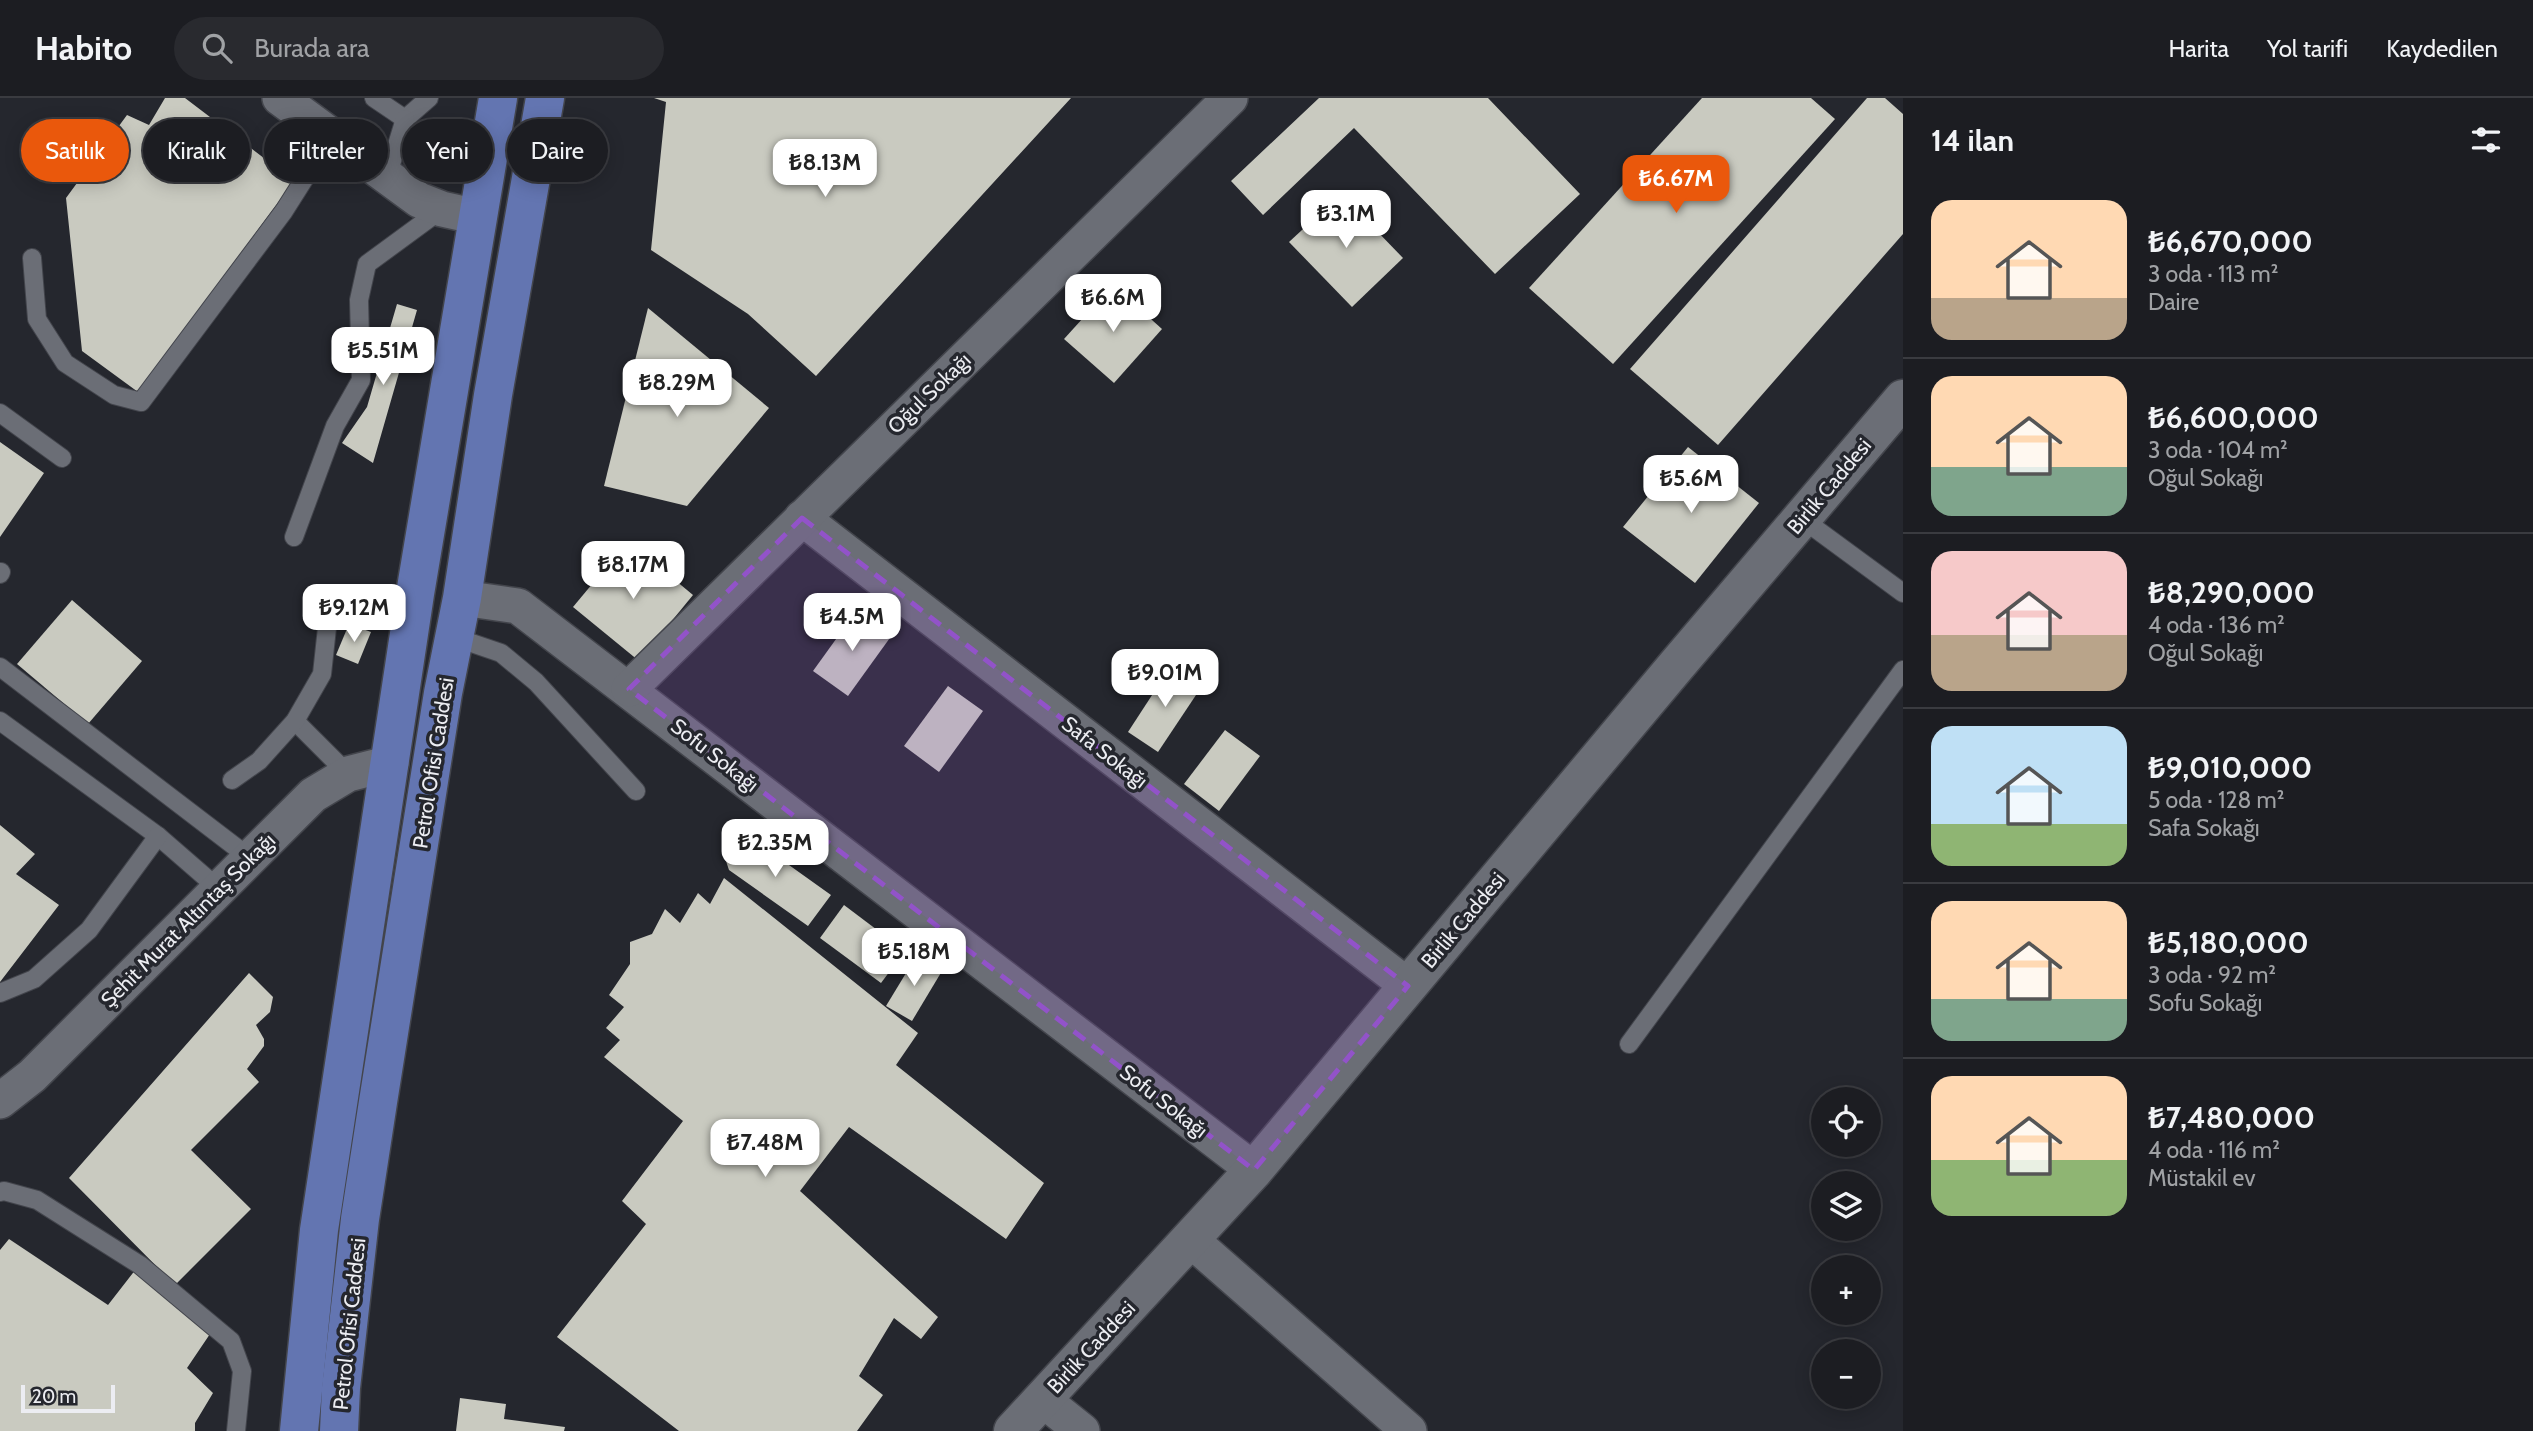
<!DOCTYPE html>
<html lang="tr">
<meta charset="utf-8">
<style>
:root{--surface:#1c1d22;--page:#292a2f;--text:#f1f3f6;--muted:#a0a2a5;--line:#3a3b40;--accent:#ea580c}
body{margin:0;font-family:Cabin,sans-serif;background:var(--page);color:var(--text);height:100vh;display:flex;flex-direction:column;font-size:26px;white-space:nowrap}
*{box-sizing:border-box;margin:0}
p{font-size:23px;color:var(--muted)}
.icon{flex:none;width:38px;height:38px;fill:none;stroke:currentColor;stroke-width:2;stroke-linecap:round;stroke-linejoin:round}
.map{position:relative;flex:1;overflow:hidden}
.sheet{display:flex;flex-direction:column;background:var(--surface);width:630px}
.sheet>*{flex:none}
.banner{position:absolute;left:21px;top:21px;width:665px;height:63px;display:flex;gap:14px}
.tools{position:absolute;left:1811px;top:989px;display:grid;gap:14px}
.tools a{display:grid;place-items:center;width:70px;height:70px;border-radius:50%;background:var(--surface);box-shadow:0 4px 18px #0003,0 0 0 2px var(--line);font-size:35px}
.scale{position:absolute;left:21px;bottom:18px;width:94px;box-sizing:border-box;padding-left:7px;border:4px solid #ecedf2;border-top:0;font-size:19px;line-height:24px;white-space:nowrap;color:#ecedf2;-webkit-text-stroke:5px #25272e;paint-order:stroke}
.price{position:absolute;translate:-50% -60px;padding:0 16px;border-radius:14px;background:#fff;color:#222;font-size:23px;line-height:46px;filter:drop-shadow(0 2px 4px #0008)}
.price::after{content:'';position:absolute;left:50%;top:42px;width:21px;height:16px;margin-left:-10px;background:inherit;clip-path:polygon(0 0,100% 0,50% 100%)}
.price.current{background:var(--accent);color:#fff}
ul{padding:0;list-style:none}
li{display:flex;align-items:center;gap:21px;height:175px;padding:0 28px}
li+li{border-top:2px solid var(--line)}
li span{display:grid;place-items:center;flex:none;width:196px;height:140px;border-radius:21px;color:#555}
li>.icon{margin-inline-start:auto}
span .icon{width:84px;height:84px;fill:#fffc;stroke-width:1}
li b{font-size:30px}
h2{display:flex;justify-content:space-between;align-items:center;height:84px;padding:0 28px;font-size:30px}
.tag{padding:0 24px;border-radius:32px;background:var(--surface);box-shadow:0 4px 18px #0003,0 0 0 2px var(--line);font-size:24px;line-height:63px}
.tag.current{background:var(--accent);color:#fff}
header{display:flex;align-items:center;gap:42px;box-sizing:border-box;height:98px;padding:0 35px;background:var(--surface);border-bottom:2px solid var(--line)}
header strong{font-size:33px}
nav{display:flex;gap:38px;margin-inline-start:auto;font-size:24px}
.search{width:490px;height:63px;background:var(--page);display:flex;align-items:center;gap:18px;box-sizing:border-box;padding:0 24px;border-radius:38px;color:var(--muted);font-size:26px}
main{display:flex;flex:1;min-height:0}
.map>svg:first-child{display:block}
.building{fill:#c9cac0}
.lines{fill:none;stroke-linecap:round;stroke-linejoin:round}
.lane-casing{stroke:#43454c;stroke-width:20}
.street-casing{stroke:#43454c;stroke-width:38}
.secondary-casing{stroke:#43454c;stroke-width:41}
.primary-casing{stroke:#43454c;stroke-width:41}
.lane{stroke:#6b6e76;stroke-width:18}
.street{stroke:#6b6e76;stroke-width:35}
.secondary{stroke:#6b6e76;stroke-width:38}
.primary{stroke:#6375b1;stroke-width:38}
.marked{fill:#9253c9;fill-opacity:0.2;stroke:#9253c9;stroke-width:5;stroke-dasharray:14 9;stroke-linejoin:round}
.labels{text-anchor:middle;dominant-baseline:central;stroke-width:7;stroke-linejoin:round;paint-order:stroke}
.street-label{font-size:21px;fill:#ecedf2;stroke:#25272e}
</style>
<header>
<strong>Habito</strong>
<div class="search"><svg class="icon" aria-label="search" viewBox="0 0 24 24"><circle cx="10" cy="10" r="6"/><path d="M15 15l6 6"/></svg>Burada ara</div>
<nav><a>Harita</a><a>Yol tarifi</a><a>Kaydedilen</a></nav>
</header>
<main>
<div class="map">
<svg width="1903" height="1333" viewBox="0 0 1903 1333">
<rect width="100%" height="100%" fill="#25272e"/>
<g class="building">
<polygon points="165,0 185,0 294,83 138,294 82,253 66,100 127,17 149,27"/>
<polygon points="654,0 1071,0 816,278 748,216 651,152 666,4"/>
<polygon points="1319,0 1488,0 1580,96 1495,176 1354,30 1263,117 1231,83"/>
<polygon points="1702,0 1811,0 1835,21 1613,266 1529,190"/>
<polygon points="1867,0 1885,0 1903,16 1903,136 1718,347 1630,271"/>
<polygon points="1341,96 1403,160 1352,209 1289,144"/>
<polygon points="1113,187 1162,231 1114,285 1064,241"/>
<polygon points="397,206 417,212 373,365 342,345 367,309"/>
<polygon points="648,210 769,310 687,408 604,388"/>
<polygon points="0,344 44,375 0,439"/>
<polygon points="1688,349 1759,405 1695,485 1623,429"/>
<polygon points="628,443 693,497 639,563 573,509"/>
<polygon points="72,502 142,563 88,626 17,566"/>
<polygon points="857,512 892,537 848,598 813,573"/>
<polygon points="349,526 371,534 358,566 336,557"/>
<polygon points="1171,568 1202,588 1158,654 1128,634"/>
<polygon points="948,588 983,613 939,674 904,648"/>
<polygon points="1225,632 1260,658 1219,713 1184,686"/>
<polygon points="0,727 35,756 16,776 59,807 0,884"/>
<polygon points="744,735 831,797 808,828 729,772 722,751 728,743 734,747"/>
<polygon points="724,780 918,935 896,967 1044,1085 1006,1141 849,1029 800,1093 938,1219 921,1241 894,1220 859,1278 883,1297 857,1333 679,1333 557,1239 646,1126 622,1103 683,1023 604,959 620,942 606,930 624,909 609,897 630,866 630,844 652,836 665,811 680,825 698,795 710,806"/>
<polygon points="844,807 905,853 881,885 820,840"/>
<polygon points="917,857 942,873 912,923 886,908"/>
<polygon points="249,875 273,899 270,914 256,927 264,941 264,948 247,971 259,984 191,1052 251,1111 175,1187 69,1080"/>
<polygon points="9,1141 108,1207 136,1171 212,1233 187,1270 213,1295 195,1325 195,1333 0,1333 0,1152"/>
<polygon points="460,1300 506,1306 504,1321 565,1329 564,1333 456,1333"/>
</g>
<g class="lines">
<defs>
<g id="lane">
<polyline points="374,0 405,21 429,0"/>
<polyline points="387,79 405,21"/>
<polyline points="32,160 37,221 65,265 114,297 141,304 284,113 317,61 333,39"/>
<polyline points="0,315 62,360"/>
<polyline points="1801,420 1903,495"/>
<polyline points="294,439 335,328 361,282 359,202 367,166 442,111"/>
<polyline points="0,476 1,474"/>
<polyline points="454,539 501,555 536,584 636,693"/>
<polyline points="0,569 250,760"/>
<polyline points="0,623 158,738 219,791"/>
<polyline points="295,623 348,676"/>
<polyline points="232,682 259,663 295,623 322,576 330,502"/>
<polyline points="0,895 34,881 89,832 158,738"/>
<polyline points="1629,946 1903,572"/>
<polyline points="0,1094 4,1093 37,1102 140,1167 231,1243 242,1273 236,1333"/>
</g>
<g id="street">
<polyline points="280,0 419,102 442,111 478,119"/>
<polyline points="802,420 1408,888"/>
<polyline points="462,500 518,508 1254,1072"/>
<polyline points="629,591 1230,0"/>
<polyline points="0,1003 32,978 313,697 348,676 391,665"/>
<polyline points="1191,1142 1409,1333"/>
<polyline points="1042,1301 1082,1333"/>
</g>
<polyline id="secondary" points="1013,1333 1254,1072 1676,568 1903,301"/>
<g id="primary">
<polyline points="299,1333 319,1132 415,496 498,0"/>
<polyline points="339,1333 341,1290 360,1121 378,1004 443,595 462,500 493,297 545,0"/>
</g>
</defs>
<use href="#lane" class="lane-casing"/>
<use href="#street" class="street-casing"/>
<use href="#secondary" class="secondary-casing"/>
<use href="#primary" class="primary-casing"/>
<use href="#lane" class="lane"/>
<use href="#street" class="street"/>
<use href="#secondary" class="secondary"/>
<use href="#primary" class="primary"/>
</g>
<path class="marked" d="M802,420L1408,888L1254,1072L629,591Z"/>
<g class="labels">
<g class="street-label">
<text transform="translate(929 295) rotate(-44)">Oğul Sokağı</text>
<text transform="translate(1829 388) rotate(-50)">Birlik Caddesi</text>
<text transform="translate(1105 654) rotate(38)">Safa Sokağı</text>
<text transform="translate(715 657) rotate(38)">Sofu Sokağı</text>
<text transform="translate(433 665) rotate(-81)">Petrol Ofisi Caddesi</text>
<text transform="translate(188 822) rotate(-45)">Şehit Murat Altıntaş Sokağı</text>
<text transform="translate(1463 822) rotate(-50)">Birlik Caddesi</text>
<text transform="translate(1164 1003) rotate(38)">Sofu Sokağı</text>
<text transform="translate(349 1226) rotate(-84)">Petrol Ofisi Caddesi</text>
<text transform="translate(1091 1249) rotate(-47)">Birlik Caddesi</text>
</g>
</g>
</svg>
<div class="tools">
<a><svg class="icon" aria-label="locate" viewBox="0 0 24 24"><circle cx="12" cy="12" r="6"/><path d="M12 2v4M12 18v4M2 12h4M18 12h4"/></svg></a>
<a><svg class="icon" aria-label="layers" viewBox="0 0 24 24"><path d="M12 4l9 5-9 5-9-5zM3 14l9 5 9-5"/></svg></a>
<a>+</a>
<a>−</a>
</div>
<div class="scale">20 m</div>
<b class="price" style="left:825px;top:101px">₺8.13M</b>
<b class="price current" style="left:1676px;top:117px">₺6.67M</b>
<b class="price" style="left:1346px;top:152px">₺3.1M</b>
<b class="price" style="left:1113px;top:236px">₺6.6M</b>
<b class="price" style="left:383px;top:289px">₺5.51M</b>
<b class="price" style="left:677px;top:321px">₺8.29M</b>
<b class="price" style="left:1691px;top:417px">₺5.6M</b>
<b class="price" style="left:633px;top:503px">₺8.17M</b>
<b class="price" style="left:354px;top:546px">₺9.12M</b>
<b class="price" style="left:852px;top:555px">₺4.5M</b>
<b class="price" style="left:1165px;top:611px">₺9.01M</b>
<b class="price" style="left:775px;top:781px">₺2.35M</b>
<b class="price" style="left:914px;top:890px">₺5.18M</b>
<b class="price" style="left:765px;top:1081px">₺7.48M</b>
<div class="banner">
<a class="tag current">Satılık</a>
<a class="tag">Kiralık</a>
<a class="tag">Filtreler</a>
<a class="tag">Yeni</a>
<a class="tag">Daire</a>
</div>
</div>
<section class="sheet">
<h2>14 ilan<svg class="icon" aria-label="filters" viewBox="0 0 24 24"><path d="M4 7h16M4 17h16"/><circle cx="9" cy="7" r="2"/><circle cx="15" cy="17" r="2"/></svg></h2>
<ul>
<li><span style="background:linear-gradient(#ffd9b3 70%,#b9a48a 0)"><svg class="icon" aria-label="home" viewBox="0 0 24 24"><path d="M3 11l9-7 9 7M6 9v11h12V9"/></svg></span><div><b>₺6,670,000</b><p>3 oda · 113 m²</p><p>Daire</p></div></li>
<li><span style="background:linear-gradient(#ffd9b3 65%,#7fa58c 0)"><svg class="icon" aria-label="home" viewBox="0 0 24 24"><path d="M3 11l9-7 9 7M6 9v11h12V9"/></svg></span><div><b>₺6,600,000</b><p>3 oda · 104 m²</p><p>Oğul Sokağı</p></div></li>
<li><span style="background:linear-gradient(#f6c9c9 60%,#b9a48a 0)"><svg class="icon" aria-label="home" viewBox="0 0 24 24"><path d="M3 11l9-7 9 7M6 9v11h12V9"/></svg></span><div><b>₺8,290,000</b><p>4 oda · 136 m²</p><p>Oğul Sokağı</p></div></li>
<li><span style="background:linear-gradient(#bfe0f5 70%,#8fb573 0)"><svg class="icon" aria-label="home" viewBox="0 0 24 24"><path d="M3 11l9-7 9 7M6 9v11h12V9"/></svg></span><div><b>₺9,010,000</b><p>5 oda · 128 m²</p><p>Safa Sokağı</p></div></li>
<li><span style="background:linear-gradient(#ffd9b3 70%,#7fa58c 0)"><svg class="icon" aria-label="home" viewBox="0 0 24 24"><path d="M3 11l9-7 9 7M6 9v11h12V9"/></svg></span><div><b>₺5,180,000</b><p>3 oda · 92 m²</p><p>Sofu Sokağı</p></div></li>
<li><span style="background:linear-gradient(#ffd9b3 60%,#8fb573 0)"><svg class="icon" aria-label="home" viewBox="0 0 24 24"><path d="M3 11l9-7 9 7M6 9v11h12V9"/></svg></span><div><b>₺7,480,000</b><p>4 oda · 116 m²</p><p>Müstakil ev</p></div></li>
</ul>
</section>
</main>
